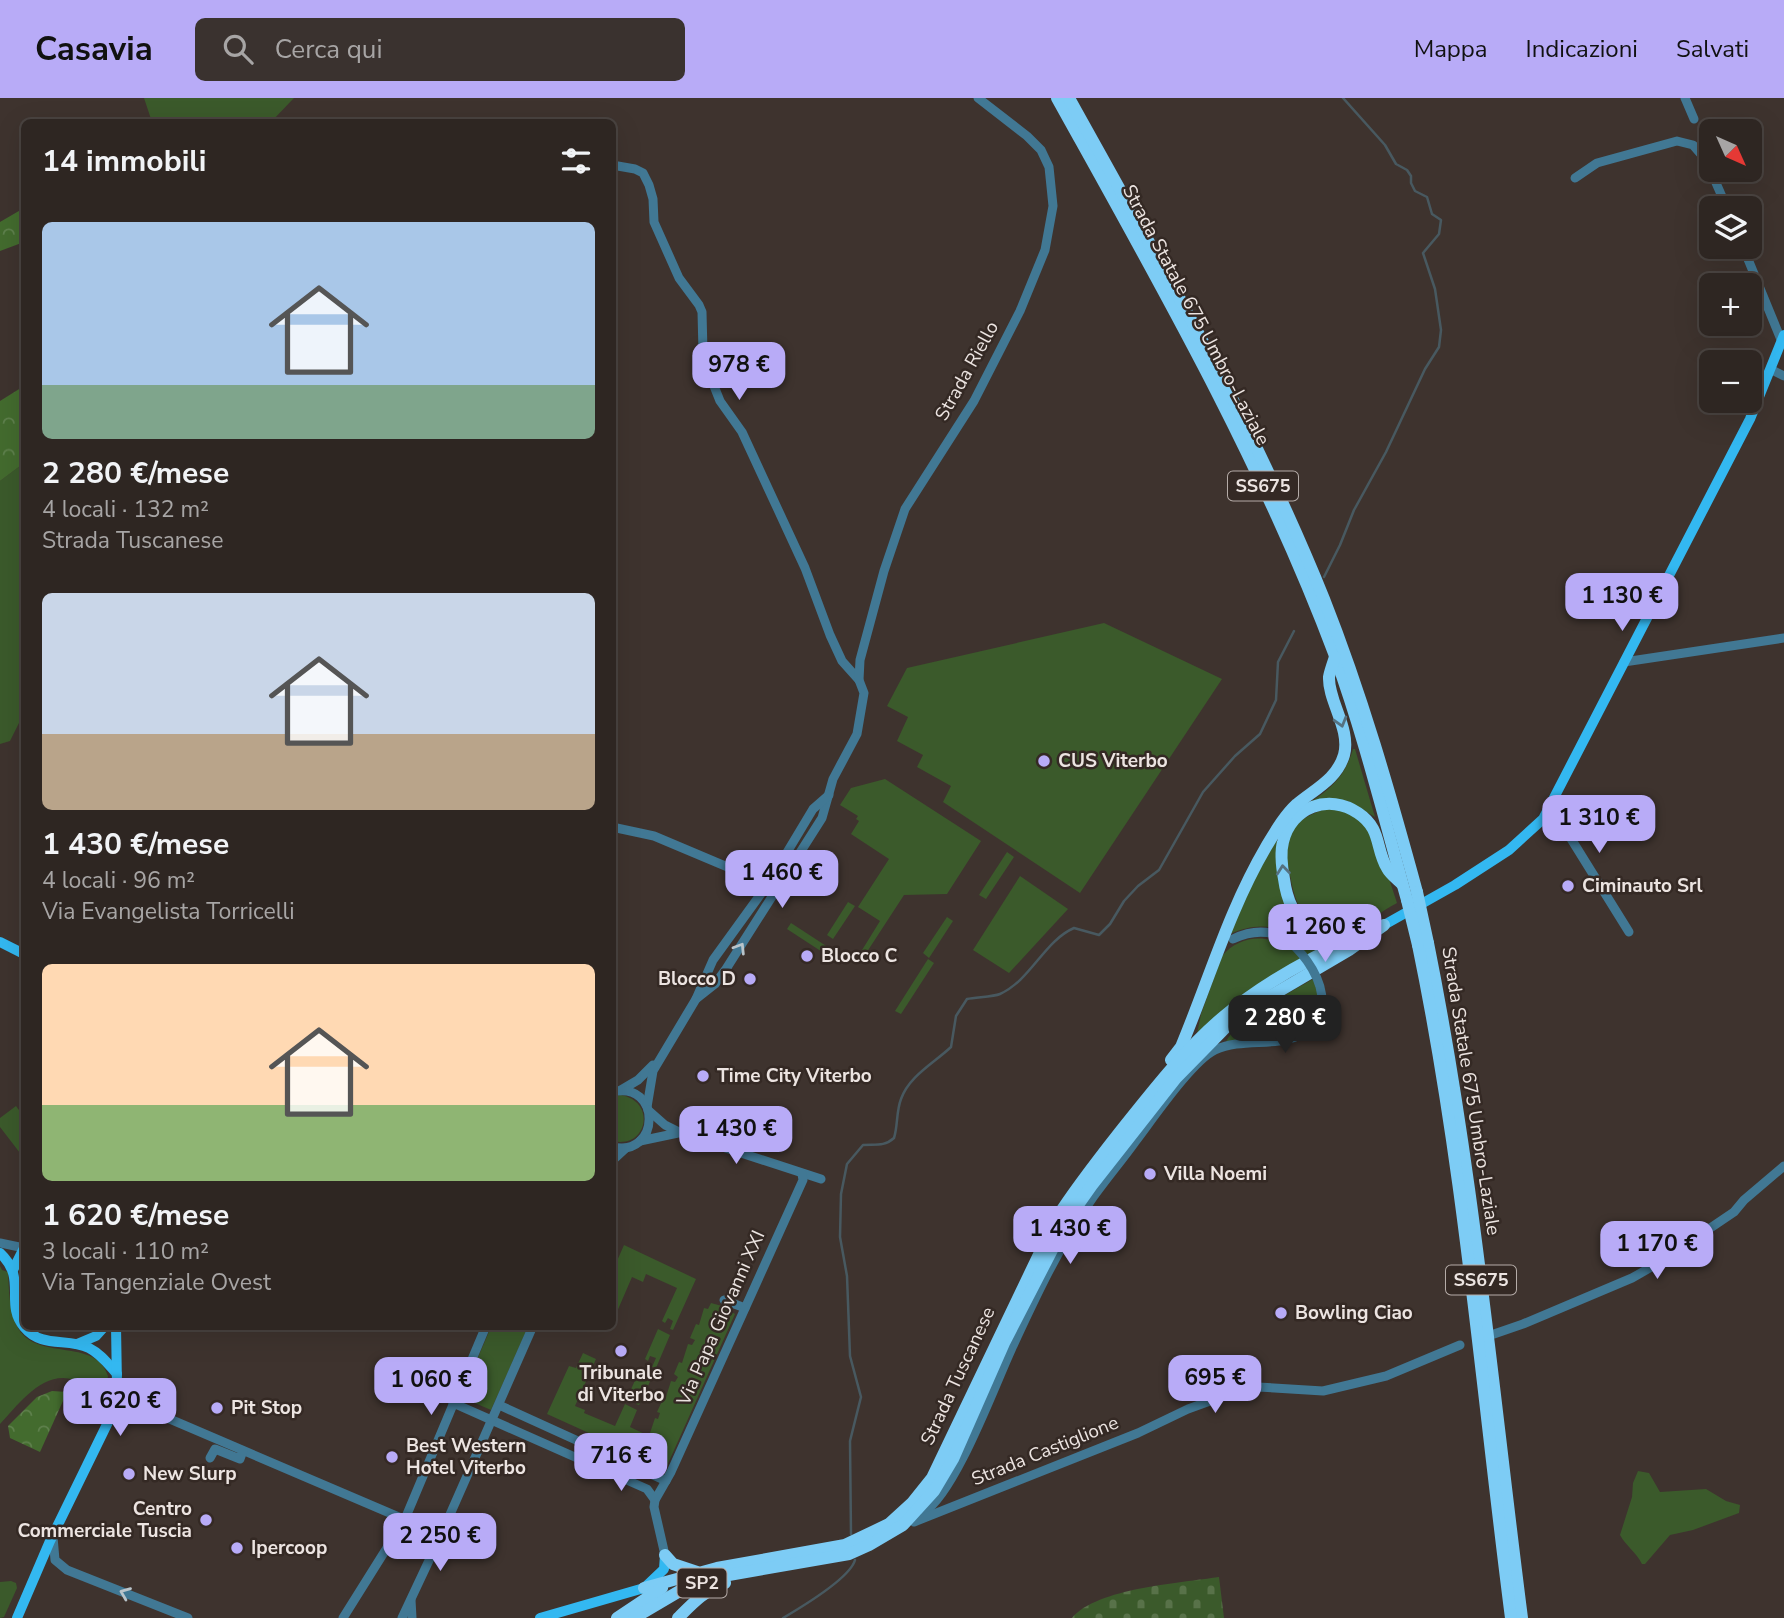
<!DOCTYPE html>
<html lang="it">
<meta charset="utf-8">
<style>
:root{--surface:#2e2622;--page:#3a322f;--text:#f1f3f6;--muted:#a7a5a5;--line:#494340;--accent:#b8abf7}
body{margin:0;font-family:"Nunito Sans",sans-serif;background:var(--page);color:var(--text);height:100vh;display:flex;flex-direction:column;font-size:26px;white-space:nowrap}
*{box-sizing:border-box;margin:0}
p{font-size:23px;color:var(--muted)}
.icon{flex:none;width:38px;height:38px;fill:none;stroke:currentColor;stroke-width:2;stroke-linecap:round;stroke-linejoin:round}
.map{position:relative;flex:1;overflow:hidden}
.panel{position:absolute;left:21px;top:21px;width:595px;height:1211px;display:flex;flex-direction:column;background:var(--surface);border-radius:10px;box-shadow:0 7px 28px #0002,0 0 0 2px var(--line)}
.panel>*{flex:none}
.needle{width:46px;rotate:135deg}
.controls{position:absolute;left:1699px;top:21px;display:grid;gap:14px}
.controls a{display:grid;place-items:center;width:63px;height:63px;border-radius:10px;background:var(--surface);box-shadow:0 7px 28px #0002,0 0 0 2px var(--line);font-size:35px}
.price{position:absolute;translate:-50% -60px;padding:0 16px;border-radius:14px;background:var(--accent);color:#111;font-size:23px;line-height:46px;filter:drop-shadow(0 2px 4px #0008)}
.price::after{content:'';position:absolute;left:50%;top:42px;width:21px;height:16px;margin-left:-10px;background:inherit;clip-path:polygon(0 0,100% 0,50% 100%)}
.price.active{background:#222;color:#fff}
ul{padding:0;list-style:none}
li{display:grid;align-content:center;gap:14px;height:371px;padding:0 21px}
li span{display:grid;place-items:center;height:217px;border-radius:10px;color:#555}
li>.icon{margin-inline-start:auto}
span .icon{width:126px;height:126px;fill:#fffc;stroke-width:1}
li b{font-size:30px}
h2{display:flex;justify-content:space-between;align-items:center;height:84px;padding:0 21px;font-size:30px}
header{display:flex;align-items:center;gap:42px;box-sizing:border-box;height:98px;padding:0 35px;background:var(--accent);color:#111}
header strong{font-size:33px}
nav{display:flex;gap:38px;margin-inline-start:auto;font-size:24px}
.search{width:490px;height:63px;background:var(--page);display:flex;align-items:center;gap:18px;box-sizing:border-box;padding:0 24px;border-radius:10px;color:var(--muted);font-size:26px}
.map>svg:first-child{display:block}
.grass{fill:#3b5a2b}
.forest{fill:url(#forest-crowns)}
.cemetery{fill:url(#cemetery-stones)}
.lines{fill:none;stroke-linecap:round;stroke-linejoin:round}
.stream{stroke:#485960;stroke-width:2.5}
.minor{stroke:#417894;stroke-width:9}
.major{stroke:#33b8f1;stroke-width:10}
.highway{stroke:#7dccf5;stroke-width:12}
.minor-bridge{stroke:#417894;stroke-width:9}
.highway-bridge{stroke:#7dccf5;stroke-width:12}
.oneway{stroke:#557282}
.oneway2{stroke:#b9c4ca}
.poi-dot{fill:#b8abf7;stroke:#342924;stroke-width:2.5}
.labels{text-anchor:middle;dominant-baseline:central;stroke-width:5;stroke-linejoin:round;paint-order:stroke}
.shield{fill:#342924;stroke:#b5aca8;stroke-width:2}
.shield-label{font-size:18px;font-weight:bold;fill:#ece4e1}
.street-label{font-size:19px;fill:#ece4e1;stroke:#342924}
.poi-label{font-size:19px;font-weight:bold;fill:#ece4e1;stroke:#342924;text-anchor:start}
</style>
<header>
<strong>Casavia</strong>
<div class="search"><svg class="icon" aria-label="search" viewBox="0 0 24 24"><circle cx="10" cy="10" r="6"/><path d="M15 15l6 6"/></svg>Cerca qui</div>
<nav><a>Mappa</a><a>Indicazioni</a><a>Salvati</a></nav>
</header>
<div class="map">
<svg width="1784" height="1520" viewBox="0 0 1784 1520">
<defs>
<pattern id="forest-crowns" width="20" height="18" patternUnits="userSpaceOnUse" patternTransform="scale(1.75)"><rect width="20" height="18" fill="#436b2e"/><path d="M2 6a3 3 0 1 1 6 0M12 15a3 3 0 1 1 6 0" fill="none" stroke="#5e804c"/></pattern>
<pattern id="cemetery-stones" width="16" height="16" patternUnits="userSpaceOnUse" patternTransform="scale(1.75)"><rect width="16" height="16" fill="#3b5a2b"/><path d="M2 7V4a2 2 0 0 1 4 0v3zM10 15v-3a2 2 0 0 1 4 0v3z" fill="#587249"/></pattern>
</defs>
<rect width="100%" height="100%" fill="#3e332e"/>
<g class="grass">
<polygon points="144,0 294,0 271,24 152,24"/>
<polygon points="24,365 24,615 10,643 0,646 0,383"/>
<polygon points="1104,525 1222,581 1080,795 943,704 951,688 917,669 923,657 897,643 908,619 887,608 907,570"/>
<path d="M1353,651H1355L1375,719L1348,703L1310,704C1332,691 1346,676 1353,651Z"/>
<polygon points="885,681 981,743 947,796 904,797 863,860 859,857 880,823 858,809 889,761 851,736 859,723 856,721 858,718 840,707 851,690"/>
<path d="M1331,709L1357,718L1375,738L1397,805C1383,812 1364,828 1349,829C1304,834 1295,809 1289,771C1286,758 1284,742 1294,730C1303,718 1317,714 1331,709Z"/>
<path d="M1277,742L1287,810L1340,842L1197,936L1201,916L1222,858C1239,838 1266,835 1288,850L1294,840C1274,825 1253,826 1230,836L1252,784Z"/>
<polygon points="1007,754 1014,759 986,801 979,797"/>
<polygon points="1020,778 1068,811 1009,875 973,852"/>
<polygon points="848,804 855,808 833,841 827,837"/>
<polygon points="947,819 953,823 929,860 923,855"/>
<polygon points="791,825 840,857 836,863 787,831"/>
<polygon points="928,861 934,865 901,916 895,913"/>
<path d="M1313,881C1319,892 1319,902 1315,913C1301,948 1257,941 1226,944C1234,923 1293,893 1313,881Z"/>
<path d="M621,997C657,1004 647,1051 613,1043L612,999Z"/>
<polygon points="16,1008 24,1019 24,1052 20,1055 0,1029 0,1020"/>
<polygon points="624,1147 696,1181 673,1232 670,1231 673,1223 668,1220 665,1225 662,1223 677,1190 646,1176 643,1184 632,1179 613,1223 613,1172"/>
<path d="M0,1168L2,1172L8,1174C9,1192 9,1212 17,1228C35,1265 96,1238 108,1278L105,1296C92,1290 77,1280 63,1280C37,1280 16,1309 0,1326Z"/>
<polygon points="711,1205 722,1208 735,1216 666,1370 547,1316 569,1268 576,1270 583,1255 596,1261 575,1308 585,1312 584,1315 615,1328 625,1306 637,1312 630,1329 649,1338 655,1320 658,1321 660,1315 657,1314 663,1301 665,1302 671,1283 675,1284 678,1279 674,1276 679,1264 682,1265 688,1246 692,1247 695,1242 690,1240 696,1226 699,1227 704,1210 708,1211"/>
<polygon points="491,1229 528,1229 491,1312 461,1299"/>
<polygon points="658,1231 670,1237 656,1270 652,1269 656,1260 650,1258 648,1263 645,1261"/>
<polygon points="641,1269 654,1275 639,1307 636,1306 639,1297 634,1295 632,1300 628,1298"/>
<path d="M1638,1373L1649,1375L1660,1394L1706,1391L1726,1403L1740,1407L1739,1415L1693,1432L1670,1437L1645,1466H1642C1636,1454 1626,1448 1620,1437L1632,1399L1633,1385Z"/>
<polygon points="11,1483 16,1485 17,1490 4,1519 0,1520 0,1484"/>
</g>
<g class="forest">
<polygon points="24,110 24,144 0,153 0,124"/>
<polygon points="24,288 24,365 0,383 0,303"/>
<polygon points="52,1293 67,1294 40,1354 10,1340 8,1328 37,1299"/>
</g>
<path class="cemetery" d="M1219,1479L1224,1520H1072C1097,1490 1181,1485 1219,1479Z"/>
<g class="lines">
<g class="stream">
<polyline points="1324,479 1340,447 1354,412 1386,354 1425,271 1439,249 1441,232 1435,191 1423,155 1439,136 1441,122 1432,116 1427,99 1415,93 1411,85 1411,78 1407,72 1396,66 1385,47 1343,0"/>
<path d="M851,1436L850,1343L861,1299L850,1258L847,1178L840,1139L841,1096L847,1066L863,1047C875,1046 884,1049 894,1040C898,1028 896,1014 901,1001C909,978 934,965 951,949L956,918L967,901C976,899 993,899 1000,896C1031,882 1044,843 1074,830L1099,837L1110,826L1124,803L1138,788L1159,772L1203,694L1235,658L1260,636L1276,602L1278,564L1294,533"/>
<path d="M783,1520C800,1510 850,1480 855,1462"/>
</g>
<g class="minor">
<polyline points="1685,0 1694,21"/>
<polyline points="612,67 635,71 643,75 649,87 653,101 654,124 679,180 699,207 702,214 703,254 710,278 720,303 742,334 805,470 830,537 842,563 859,582"/>
<polyline points="1575,80 1597,65 1677,43 1693,47 1706,62 1727,110"/>
<polyline points="1743,149 1782,244"/>
<polyline points="1772,272 1784,278"/>
<polyline points="1624,564 1784,540"/>
<polyline points="1543,721 1560,723 1629,834"/>
<polyline points="612,729 654,738 768,786"/>
<path d="M1233,841C1252,832 1271,831 1289,843"/>
<polyline points="696,901 715,886 726,871 822,720 833,681 857,636 864,595 859,582 860,562 884,473 905,411 974,303 1020,213 1045,152 1053,108 1049,69 1041,52 1027,38 978,0"/>
<polyline points="621,992 638,982 653,967"/>
<path d="M612,994C662,982 661,1060 612,1049"/>
<polyline points="647,1009 653,973 696,901 713,862 768,786 813,711 829,697"/>
<polyline points="648,1012 665,1027 683,1036 821,1081"/>
<polyline points="640,1043 678,1035"/>
<polyline points="612,1063 626,1050"/>
<polyline points="0,1145 24,1150"/>
<polyline points="724,1202 745,1210"/>
<polyline points="1494,1236 1523,1226 1632,1180 1660,1164 1734,1114 1744,1102 1784,1068"/>
<polyline points="116,1298 441,1437"/>
<polyline points="453,1305 647,1391 655,1402"/>
<polyline points="499,1307 666,1383"/>
<polyline points="210,1360 215,1351 240,1361 243,1353"/>
<path d="M924,1414C955,1395 994,1289 1011,1252C1035,1200 1060,1146 1094,1098C1107,1080 1122,1062 1135,1044C1152,1022 1192,963 1215,952C1253,934 1308,962 1322,905"/>
<polyline points="914,1424 1138,1335 1188,1311 1221,1299 1258,1289 1323,1293 1386,1278 1460,1247"/>
<polyline points="53,1439 55,1462 67,1472 188,1520"/>
<polyline points="665,1457 654,1409 655,1402 671,1374 803,1082 802,1076"/>
<polyline points="411,1502 412,1520"/>
<polyline points="343,1520 405,1421 486,1228"/>
<polyline points="402,1520 441,1437 533,1228"/>
</g>
<g class="major">
<polyline points="1384,827 1455,787 1509,752 1543,721 1750,321 1784,237"/>
<polyline points="0,844 24,856"/>
<path d="M0,1155C28,1181 4,1205 24,1229C42,1251 67,1239 89,1250C101,1256 108,1266 117,1276"/>
<polyline points="13,1172 24,1150"/>
<polyline points="24,1175 24,1171"/>
<polyline points="77,1246 96,1238 105,1228"/>
<polyline points="17,1520 50,1443 113,1314 117,1287 116,1228"/>
<polyline points="540,1520 644,1490 664,1471 665,1457"/>
</g>
<g class="highway">
<path d="M1057,0C1158,182 1262,363 1335,558C1364,638 1384,720 1407,802"/>
<path d="M1069,0C1160,164 1254,327 1324,501C1362,597 1390,695 1417,794"/>
<path d="M1359,832C1316,842 1290,826 1284,781C1282,770 1280,755 1283,744C1291,709 1329,695 1358,715C1382,731 1375,750 1387,770C1390,776 1397,781 1402,786"/>
<path d="M1428,845C1473,1068 1493,1295 1522,1520"/>
<path d="M1418,847C1464,1069 1482,1296 1511,1520"/>
<path d="M1171,962L1181,949C1209,882 1229,812 1266,749C1275,734 1284,718 1297,706C1315,691 1337,681 1344,657C1351,631 1328,603 1329,579C1330,573 1333,565 1335,559"/>
<polyline points="665,1457 673,1466 697,1474"/>
<path d="M644,1490L717,1470L845,1447L889,1426L912,1405L932,1380L1056,1121C1075,1091 1097,1063 1119,1035C1151,995 1184,952 1223,919C1263,886 1313,858 1361,837"/>
<polyline points="617,1520 662,1490"/>
<polyline points="634,1520 683,1491 723,1478 849,1456 869,1447 903,1427 934,1393 953,1361 1004,1245 1068,1121 1092,1087 1176,980 1228,927 1264,902 1349,852 1384,827"/>
<path d="M678,1520C692,1506 705,1492 725,1485"/>
</g>
<path class="minor-bridge" d="M1289,843C1306,858 1323,882 1322,905"/>
<g class="highway-bridge">
<polyline points="1417,794 1428,845"/>
<polyline points="1407,802 1418,847"/>
</g>
</g>
<defs><path id="oneway-chevron" d="M-2-3.5L2.5 0L-2 3.5" fill="none" stroke-width="1.6" stroke-linecap="round" stroke-linejoin="round" transform="scale(1.75)"/></defs>
<g class="oneway">
<use href="#oneway-chevron" transform="translate(1341 624) rotate(74)"/>
<use href="#oneway-chevron" transform="translate(1283 772) rotate(-96)"/>
</g>
<g class="oneway2">
<use href="#oneway-chevron" transform="translate(740 850) rotate(-58)"/>
<use href="#oneway-chevron" transform="translate(125 1495) rotate(-158)"/>
</g>
<g class="poi-dot">
<circle cx="1044" cy="663" r="7"/>
<circle cx="1568" cy="788" r="7"/>
<circle cx="807" cy="858" r="7"/>
<circle cx="750" cy="881" r="7"/>
<circle cx="703" cy="978" r="7"/>
<circle cx="1150" cy="1076" r="7"/>
<circle cx="1281" cy="1215" r="7"/>
<circle cx="621" cy="1253" r="7"/>
<circle cx="217" cy="1310" r="7"/>
<circle cx="392" cy="1359" r="7"/>
<circle cx="129" cy="1376" r="7"/>
<circle cx="206" cy="1422" r="7"/>
<circle cx="237" cy="1450" r="7"/>
</g>
<g class="labels">
<g class="shield">
<rect x="1228" y="373.5" width="70" height="29" rx="5"/>
<rect x="1446" y="1167.5" width="70" height="29" rx="5"/>
<rect x="677.5" y="1470.5" width="49" height="29" rx="5"/>
</g>
<g class="shield-label">
<text x="1263" y="388">SS675</text>
<text x="1481" y="1182">SS675</text>
<text x="702" y="1485">SP2</text>
</g>
<g class="street-label">
<text transform="translate(1196 217) rotate(62)">Strada Statale 675 Umbro-Laziale</text>
<text transform="translate(967 273) rotate(-61)">Strada Riello</text>
<text transform="translate(1471 993) rotate(81)">Strada Statale 675 Umbro-Laziale</text>
<text transform="translate(721 1220) rotate(-66)">Via Papa Giovanni XXI</text>
<text transform="translate(958 1278) rotate(-65)">Strada Tuscanese</text>
<text transform="translate(1045 1353) rotate(-22)">Strada Castiglione</text>
</g>
<g class="poi-label">
<text x="1058" y="663">CUS Viterbo</text>
<text x="1582" y="788">Ciminauto Srl</text>
<text x="821" y="858">Blocco C</text>
<text x="736" y="881" text-anchor="end">Blocco D</text>
<text x="717" y="978">Time City Viterbo</text>
<text x="1164" y="1076">Villa Noemi</text>
<text x="1295" y="1215">Bowling Ciao</text>
<text x="621" y="1275" text-anchor="middle">Tribunale<tspan x="621" dy="22">di Viterbo</tspan></text>
<text x="231" y="1310">Pit Stop</text>
<text x="406" y="1348">Best Western<tspan x="406" dy="22">Hotel Viterbo</tspan></text>
<text x="143" y="1376">New Slurp</text>
<text x="192" y="1411" text-anchor="end">Centro<tspan x="192" dy="22">Commerciale Tuscia</tspan></text>
<text x="251" y="1450">Ipercoop</text>
</g>
</g>
</svg>
<div class="controls">
<a><svg class="needle" viewBox="-14 -14 28 28"><path d="M0-13l5 13h-10z" fill="#e53935"/><path d="M0 13l5-13h-10z" fill="#a7a5a5"/></svg></a>
<a><svg class="icon" aria-label="layers" viewBox="0 0 24 24"><path d="M12 4l9 5-9 5-9-5zM3 14l9 5 9-5"/></svg></a>
<a>+</a>
<a>−</a>
</div>
<b class="price" style="left:739px;top:304px">978 €</b>
<b class="price" style="left:1622px;top:535px">1 130 €</b>
<b class="price" style="left:1599px;top:757px">1 310 €</b>
<b class="price" style="left:782px;top:812px">1 460 €</b>
<b class="price" style="left:1325px;top:866px">1 260 €</b>
<b class="price active" style="left:1285px;top:957px">2 280 €</b>
<b class="price" style="left:736px;top:1068px">1 430 €</b>
<b class="price" style="left:1070px;top:1168px">1 430 €</b>
<b class="price" style="left:1657px;top:1183px">1 170 €</b>
<b class="price" style="left:1215px;top:1317px">695 €</b>
<b class="price" style="left:431px;top:1319px">1 060 €</b>
<b class="price" style="left:120px;top:1340px">1 620 €</b>
<b class="price" style="left:621px;top:1395px">716 €</b>
<b class="price" style="left:440px;top:1475px">2 250 €</b>
<section class="panel">
<h2>14 immobili<svg class="icon" aria-label="filters" viewBox="0 0 24 24"><path d="M4 7h16M4 17h16"/><circle cx="9" cy="7" r="2"/><circle cx="15" cy="17" r="2"/></svg></h2>
<ul>
<li><span style="background:linear-gradient(#a9c7e8 75%,#7fa58c 0)"><svg class="icon" aria-label="home" viewBox="0 0 24 24"><path d="M3 11l9-7 9 7M6 9v11h12V9"/></svg></span><div><b>2 280 €/mese</b><p>4 locali · 132 m²</p><p>Strada Tuscanese</p></div></li>
<li><span style="background:linear-gradient(#c9d6e8 65%,#b9a48a 0)"><svg class="icon" aria-label="home" viewBox="0 0 24 24"><path d="M3 11l9-7 9 7M6 9v11h12V9"/></svg></span><div><b>1 430 €/mese</b><p>4 locali · 96 m²</p><p>Via Evangelista Torricelli</p></div></li>
<li><span style="background:linear-gradient(#ffd9b3 65%,#8fb573 0)"><svg class="icon" aria-label="home" viewBox="0 0 24 24"><path d="M3 11l9-7 9 7M6 9v11h12V9"/></svg></span><div><b>1 620 €/mese</b><p>3 locali · 110 m²</p><p>Via Tangenziale Ovest</p></div></li>
</ul>
</section>
</div>
